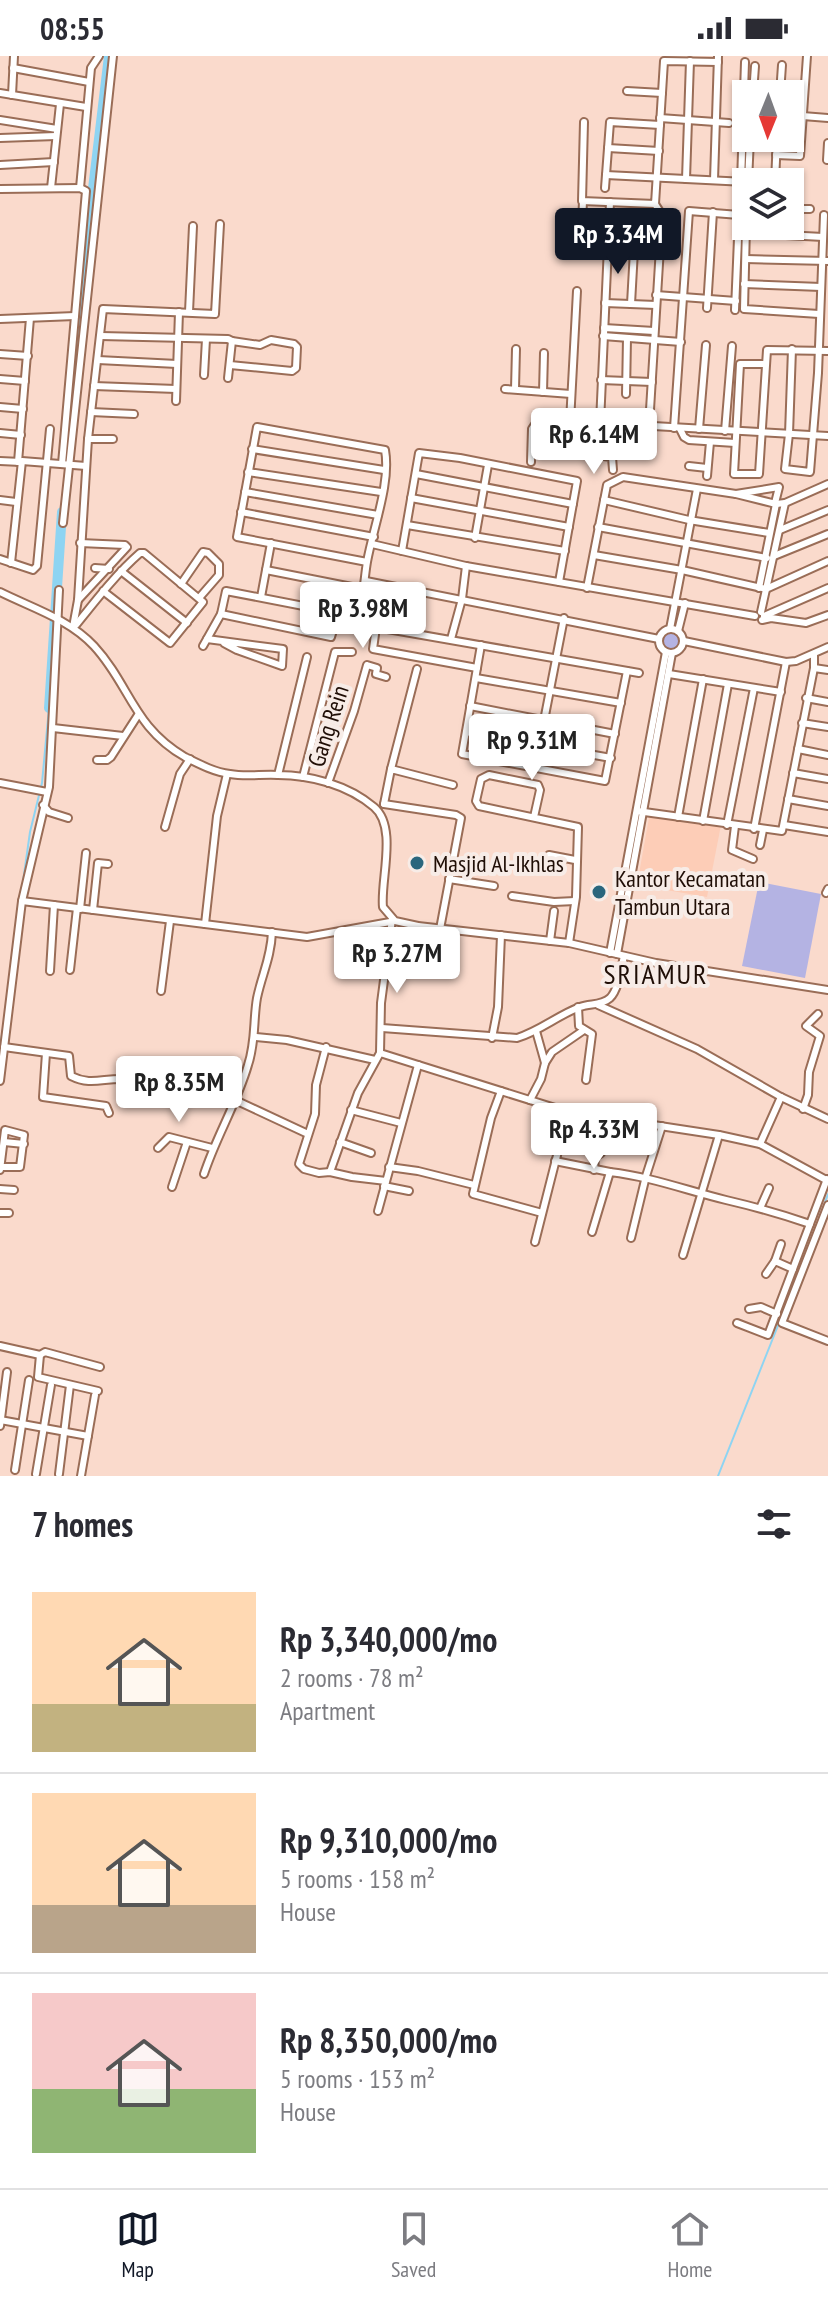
<!DOCTYPE html>
<meta charset="utf-8">
<style>
:root{--surface:#fff;--page:#f7f7f7;--text:#2b2b33;--muted:#7c7c81;--line:#e1e1e2;--accent:#111827}
body{margin:0;font-family:"PT Sans Narrow",sans-serif;background:var(--page);color:var(--text);height:100vh;display:flex;flex-direction:column;font-size:30px;white-space:nowrap}
*{box-sizing:border-box;margin:0}
p{font-size:26px;color:var(--muted)}
.icon{flex:none;width:44px;height:44px;fill:none;stroke:currentColor;stroke-width:2;stroke-linecap:round;stroke-linejoin:round}
.map{position:relative;height:1420px;overflow:hidden}
.sheet{display:flex;flex-direction:column;background:var(--surface);flex:1}
.sheet>*{flex:none}
.needle{width:52px;rotate:181deg}
.tools{position:absolute;left:732px;top:24px;display:grid;gap:16px}
.tools a{display:grid;place-items:center;width:72px;height:72px;border-radius:0px;background:var(--surface);box-shadow:0 2px 6px #0004;font-size:40px}
.price{position:absolute;translate:-50% -68px;padding:0 18px;border-radius:8px;background:#fff;color:#222;font-size:26px;line-height:52px;filter:drop-shadow(0 2px 4px #0008)}
.price::after{content:'';position:absolute;left:50%;top:48px;width:24px;height:18px;margin-left:-12px;background:inherit;clip-path:polygon(0 0,100% 0,50% 100%)}
.price.active{background:var(--accent);color:#fff}
ul{padding:0;list-style:none}
li{display:flex;align-items:center;gap:24px;height:200px;padding:0 32px}
li+li{border-top:2px solid var(--line)}
li span{display:grid;place-items:center;flex:none;width:224px;height:160px;border-radius:0px;color:#555}
li>.icon{margin-inline-start:auto}
span .icon{width:96px;height:96px;fill:#fffc;stroke-width:1}
li b{font-size:34px}
h2{display:flex;justify-content:space-between;align-items:center;height:96px;padding:0 32px;font-size:34px}
.status{display:flex;justify-content:space-between;align-items:center;height:56px;padding:0 40px;background:var(--surface);direction:ltr}
.status svg{height:22px;fill:currentColor}
.menu{display:flex;justify-content:space-around;align-items:center;height:112px;border-top:2px solid var(--line);background:var(--surface);font-size:22px;color:var(--muted)}
.menu a{display:grid;justify-items:center;gap:4px}
.menu .active{color:var(--accent)}
.map>svg:first-child{display:block}
.built{fill:#fdcdb7}
.green{fill:#b4b3e3}
.lines{fill:none;stroke-linecap:round;stroke-linejoin:round}
.stream{stroke:#8ed4f2;stroke-width:2}
.river{stroke:#8ed4f2;stroke-width:10}
.minor-casing{stroke:#9a6d57;stroke-width:10}
.minor{stroke:#fff;stroke-width:6}
.poi-dot{fill:#2a667d;stroke:#f7ece7;stroke-width:3}
.labels{text-anchor:middle;dominant-baseline:central;stroke-width:8;stroke-linejoin:round;paint-order:stroke}
.street-label{font-size:24px;fill:#1f0e06;stroke:#f7ece7}
.poi-label{font-size:24px;fill:#1f0e06;stroke:#f7ece7;text-anchor:start}
.quarter-label{font-size:28px;letter-spacing:2px;fill:#1f0e06;stroke:#f7ece7}
</style>
<div class="status"><b>08:55</b><svg viewBox="0 0 49 12"><path d="M0 12V9h3v3zM5 12V6h3v6zM10 12V3h3v9zM15 12V0h3v12zM26 1h20v11H26zM47 4h2v5h-2z"/></svg></div>
<div class="map">
<svg width="828" height="1420" viewBox="0 0 828 1420">
<rect width="100%" height="100%" fill="#fadacc"/>
<polygon class="built" points="650,756 721,769 707,841 637,829"/>
<g class="green">
<polygon points="109,0 113,0 67,405 92,141"/>
<path d="M675,546L685,547L678,575L683,581V589C678,597 671,599 663,594L659,583L663,576L670,573Z"/>
<polygon points="759,826 821,838 805,922 742,910"/>
</g>
<g class="lines">
<g class="stream">
<polyline points="22,833 30,776 42,727 49,652"/>
<polyline points="0,992 7,946"/>
<polyline points="816,1171 828,1138"/>
<polyline points="718,1420 779,1267"/>
</g>
<g class="river">
<polyline points="66,408 92,141 109,0"/>
<polyline points="49,652 62,456"/>
</g>
<defs>
<g id="minor">
<polyline points="13,12 89,26"/>
<polyline points="627,35 662,37"/>
<polyline points="0,37 86,51"/>
<polyline points="753,38 755,10"/>
<polyline points="780,38 782,9"/>
<polyline points="12,39 14,0"/>
<polyline points="790,59 828,62"/>
<polyline points="660,62 729,67"/>
<polyline points="0,64 57,73"/>
<polyline points="584,66 582,145 655,148 664,5 718,6"/>
<polyline points="0,82 56,80"/>
<polyline points="608,92 659,95"/>
<polyline points="776,99 800,100 807,0"/>
<polyline points="827,104 828,87"/>
<polyline points="0,109 54,106"/>
<polyline points="606,119 746,126"/>
<polyline points="686,123 690,5"/>
<polyline points="714,124 718,0"/>
<polyline points="741,126 745,6"/>
<polyline points="748,126 750,82"/>
<polyline points="775,126 777,82"/>
<polyline points="51,132 60,48"/>
<polyline points="80,132 91,12 99,0"/>
<polyline points="605,132 610,66 660,69"/>
<polyline points="0,133 80,132 86,135 62,408"/>
<polyline points="583,145 581,191 658,196"/>
<polyline points="790,153 810,153"/>
<polyline points="746,170 744,253 819,258"/>
<polyline points="747,177 823,181"/>
<polyline points="746,203 828,205"/>
<polyline points="744,228 821,231"/>
<polyline points="577,235 570,366 562,375 561,395 612,401 613,414"/>
<polyline points="656,239 736,245"/>
<polyline points="605,247 656,249"/>
<polyline points="631,248 634,194"/>
<polyline points="707,252 713,156"/>
<polyline points="189,256 193,170"/>
<polyline points="0,263 75,260"/>
<polyline points="604,272 654,275"/>
<polyline points="101,280 228,283 232,285 228,322"/>
<polyline points="603,280 681,286"/>
<polyline points="792,293 789,378 785,413 810,416 818,317 824,159"/>
<polyline points="0,298 28,300"/>
<polyline points="98,304 177,308"/>
<polyline points="765,308 740,308 734,418 759,418 767,294 828,295"/>
<polyline points="230,309 292,315 296,312 297,291 294,288 271,284 260,289 232,285"/>
<polyline points="204,319 206,283"/>
<polyline points="0,323 25,325"/>
<polyline points="601,324 652,326"/>
<polyline points="94,330 176,333"/>
<polyline points="505,333 571,338"/>
<polyline points="515,333 516,293"/>
<polyline points="543,336 544,297"/>
<polyline points="626,338 627,282"/>
<polyline points="176,345 179,256"/>
<polyline points="0,351 23,353"/>
<polyline points="91,356 134,358"/>
<polyline points="600,367 610,146"/>
<polyline points="649,370 662,159 655,148"/>
<polyline points="674,372 689,155 739,159 735,254"/>
<polyline points="680,373 684,381 689,384 735,387"/>
<polyline points="699,373 706,289"/>
<polyline points="725,375 732,290"/>
<polyline points="0,377 21,379"/>
<polyline points="88,383 113,383"/>
<polyline points="252,393 384,414"/>
<polyline points="0,405 21,406"/>
<polyline points="18,406 30,262"/>
<polyline points="531,406 532,373 536,367 600,367 828,380"/>
<polyline points="689,410 707,412"/>
<polyline points="248,416 381,436"/>
<polyline points="416,418 573,448"/>
<polyline points="707,420 710,386"/>
<polyline points="245,436 378,459"/>
<polyline points="736,438 779,431 775,447"/>
<polyline points="411,442 569,471"/>
<polyline points="0,444 16,446"/>
<polyline points="604,444 689,464 769,477"/>
<polyline points="241,456 374,481"/>
<polyline points="63,467 113,0"/>
<polyline points="407,469 565,495"/>
<polyline points="598,471 767,502"/>
<polyline points="780,474 828,454"/>
<polyline points="475,482 488,409"/>
<polyline points="372,488 466,510 755,560"/>
<polyline points="402,495 419,397 460,402 577,425 559,526"/>
<polyline points="594,499 682,514 766,533"/>
<polyline points="774,500 828,478"/>
<polyline points="0,503 33,514 37,510 50,373"/>
<polyline points="11,507 22,405 86,410"/>
<polyline points="95,512 109,513"/>
<polyline points="266,514 362,533"/>
<polyline points="121,515 187,567"/>
<polyline points="366,525 659,583"/>
<polyline points="181,528 203,496 208,497 219,508 219,519 199,542"/>
<polyline points="587,532 607,429 623,421 736,438 776,448 785,447 828,428"/>
<polyline points="759,532 776,448"/>
<polyline points="766,533 828,505"/>
<path d="M0,536C32,552 69,563 94,590C130,629 133,671 185,701C199,708 214,716 230,718C246,721 262,718 278,719C311,719 348,729 374,751C398,771 380,825 383,851L395,865L418,870L569,887L656,907L828,934"/>
<polyline points="261,541 271,487"/>
<polyline points="78,544 127,491 125,489 80,487"/>
<polyline points="761,556 785,447"/>
<polyline points="221,558 331,581 338,557"/>
<polyline points="764,560 828,532"/>
<polyline points="762,564 771,562 806,567 828,559"/>
<path d="M76,569C96,544 116,518 140,497H144L203,546L170,587L103,535"/>
<polyline points="73,571 78,544 88,383 103,253 215,258 220,168"/>
<polyline points="670,573 697,433"/>
<circle cx="671" cy="585" r="12"/>
<polyline points="678,575 685,547"/>
<polyline points="207,583 283,593 282,610 237,594 224,587"/>
<polyline points="451,583 462,543 466,510"/>
<polyline points="684,585 786,606 796,605 828,591"/>
<polyline points="481,589 462,698 605,725 627,615"/>
<path d="M203,590L221,558L226,535L355,560C364,546 364,523 367,506C373,472 391,427 385,394L257,371L237,481L367,506"/>
<polyline points="477,612 373,593 376,571 639,617"/>
<polyline points="814,612 828,614"/>
<polyline points="669,618 781,636"/>
<polyline points="476,622 621,647"/>
<polyline points="806,642 828,646"/>
<polyline points="470,650 615,678"/>
<polyline points="802,667 828,671"/>
<polyline points="53,672 123,680"/>
<polyline points="466,676 611,702"/>
<polyline points="798,693 828,699"/>
<polyline points="97,704 107,704 111,701 138,659"/>
<polyline points="535,711 564,562"/>
<polyline points="391,713 417,613"/>
<polyline points="793,717 828,723"/>
<polyline points="278,719 307,601"/>
<polyline points="303,721 335,596 352,596"/>
<polyline points="0,727 47,736"/>
<polyline points="328,727 354,655 367,609 377,612 376,618 386,621"/>
<polyline points="788,743 828,750"/>
<polyline points="384,748 456,759 461,762 440,873"/>
<polyline points="384,748 391,713 453,729"/>
<polyline points="43,749 49,756 68,762"/>
<polyline points="637,755 782,775 814,612 814,599"/>
<polyline points="534,761 540,734 538,729 489,719 481,723 476,745 479,750 578,771 576,841 569,887"/>
<polyline points="678,761 703,623"/>
<polyline points="703,765 728,628"/>
<polyline points="727,769 754,632"/>
<polyline points="784,769 828,776"/>
<polyline points="735,770 732,794 753,803"/>
<polyline points="165,771 180,718 190,703"/>
<polyline points="754,773 786,606"/>
<polyline points="760,789 763,774"/>
<polyline points="549,799 575,804"/>
<polyline points="449,823 494,830"/>
<polyline points="826,837 828,833"/>
<polyline points="512,840 554,846 575,845"/>
<polyline points="22,845 307,881 390,866"/>
<polyline points="80,853 86,797"/>
<polyline points="93,854 98,807 108,808"/>
<polyline points="392,863 381,947 380,997 568,1056 719,1079 760,1088 828,1125"/>
<polyline points="205,868 217,760 227,718"/>
<polyline points="550,885 554,855"/>
<polyline points="610,897 666,596"/>
<polyline points="617,898 672,597"/>
<polyline points="417,904 418,870"/>
<polyline points="70,914 77,852"/>
<polyline points="50,915 54,849"/>
<polyline points="352,915 384,913"/>
<polyline points="161,935 170,865"/>
<polyline points="598,949 697,993 781,1041 828,1063"/>
<polyline points="578,951 579,970 592,978 586,1024"/>
<path d="M382,972L517,982C540,975 558,959 580,951C590,947 601,950 610,942C619,933 621,912 624,900"/>
<polyline points="536,975 545,1007"/>
<polyline points="256,981 287,984 375,1004"/>
<polyline points="492,982 498,951 501,879"/>
<path d="M4,991L69,1000L71,1020C91,1030 103,1022 124,1023"/>
<polyline points="326,991 316,1029 315,1058 299,1108 304,1113 319,1117 330,1116 352,1121 386,1125"/>
<polyline points="46,997 43,1041 106,1050 109,1057"/>
<polyline points="0,1025 22,845 49,731 59,534"/>
<polyline points="501,1035 491,1062 473,1138 542,1157"/>
<polyline points="235,1044 308,1078"/>
<polyline points="530,1044 541,1023 545,1007 552,996 584,974"/>
<polyline points="803,1053 808,1039 809,1016 820,980 806,970 818,958"/>
<polyline points="351,1054 401,1067"/>
<polyline points="4,1086 24,1088"/>
<polyline points="340,1086 371,1097"/>
<polyline points="760,1088 781,1041"/>
<polyline points="158,1092 169,1081 212,1092"/>
<polyline points="555,1105 610,1116"/>
<polyline points="389,1111 418,1115 474,1129"/>
<polyline points="0,1114 5,1074 24,1079 20,1111 0,1111"/>
<polyline points="594,1114 595,1101 601,1097 606,1061"/>
<polyline points="330,1116 358,1037 380,997"/>
<path d="M204,1118C216,1081 237,1047 248,1009C256,985 253,965 257,942C262,918 271,902 272,876"/>
<polyline points="384,1130 409,1135"/>
<polyline points="172,1131 187,1086"/>
<polyline points="0,1133 14,1134"/>
<polyline points="828,1149 782,1267 828,1285"/>
<polyline points="761,1150 769,1132"/>
<polyline points="378,1155 418,1009"/>
<polyline points="0,1157 9,1157"/>
<path d="M592,1176L610,1116C652,1121 685,1134 726,1144C756,1151 781,1158 810,1168"/>
<polyline points="631,1182 646,1120 662,1070"/>
<polyline points="535,1186 568,1056"/>
<polyline points="683,1199 719,1079"/>
<polyline points="775,1205 781,1188"/>
<polyline points="766,1218 775,1205 793,1213"/>
<polyline points="749,1253 761,1251 777,1258"/>
<polyline points="737,1267 768,1279 827,1123"/>
<polyline points="0,1290 40,1299 45,1296 100,1311"/>
<polyline points="40,1299 38,1321 98,1335"/>
<polyline points="0,1364 88,1380"/>
<polyline points="0,1370 7,1316"/>
<polyline points="15,1414 29,1324"/>
<polyline points="36,1418 51,1329"/>
<polyline points="59,1418 70,1329"/>
<polyline points="81,1420 95,1339"/>
</g>
</defs>
<use href="#minor" class="minor-casing"/>
<use href="#minor" class="minor"/>
</g>
<g class="poi-dot">
<circle cx="417" cy="807" r="8"/>
<circle cx="599" cy="836" r="8"/>
</g>
<g class="labels">
<g class="street-label">
<text transform="translate(328 670) rotate(-72)">Gang Rein</text>
</g>
<g class="poi-label">
<text x="433" y="807">Masjid Al-Ikhlas</text>
<text x="615" y="822">Kantor Kecamatan<tspan x="615" dy="28">Tambun Utara</tspan></text>
</g>
<g class="quarter-label">
<text x="656" y="917">SRIAMUR</text>
</g>
</g>
</svg>
<div class="tools">
<a><svg class="needle" viewBox="-14 -14 28 28"><path d="M0-13l5 13h-10z" fill="#e53935"/><path d="M0 13l5-13h-10z" fill="#7c7c81"/></svg></a>
<a><svg class="icon" aria-label="layers" viewBox="0 0 24 24"><path d="M12 4l9 5-9 5-9-5zM3 14l9 5 9-5"/></svg></a>
</div>
<b class="price active" style="left:618px;top:220px">Rp 3.34M</b>
<b class="price" style="left:594px;top:420px">Rp 6.14M</b>
<b class="price" style="left:363px;top:594px">Rp 3.98M</b>
<b class="price" style="left:532px;top:726px">Rp 9.31M</b>
<b class="price" style="left:397px;top:939px">Rp 3.27M</b>
<b class="price" style="left:179px;top:1068px">Rp 8.35M</b>
<b class="price" style="left:594px;top:1115px">Rp 4.33M</b>
</div>
<section class="sheet">
<h2>7 homes<svg class="icon" aria-label="filters" viewBox="0 0 24 24"><path d="M4 7h16M4 17h16"/><circle cx="9" cy="7" r="2"/><circle cx="15" cy="17" r="2"/></svg></h2>
<ul>
<li><span style="background:linear-gradient(#ffd9b3 70%,#c2b280 0)"><svg class="icon" aria-label="home" viewBox="0 0 24 24"><path d="M3 11l9-7 9 7M6 9v11h12V9"/></svg></span><div><b>Rp 3,340,000/mo</b><p>2 rooms · 78 m²</p><p>Apartment</p></div></li>
<li><span style="background:linear-gradient(#ffd9b3 70%,#b9a48a 0)"><svg class="icon" aria-label="home" viewBox="0 0 24 24"><path d="M3 11l9-7 9 7M6 9v11h12V9"/></svg></span><div><b>Rp 9,310,000/mo</b><p>5 rooms · 158 m²</p><p>House</p></div></li>
<li><span style="background:linear-gradient(#f6c9c9 60%,#8fb573 0)"><svg class="icon" aria-label="home" viewBox="0 0 24 24"><path d="M3 11l9-7 9 7M6 9v11h12V9"/></svg></span><div><b>Rp 8,350,000/mo</b><p>5 rooms · 153 m²</p><p>House</p></div></li>
</ul>
</section>
<nav class="menu">
<a class="active"><svg class="icon" aria-label="map" viewBox="0 0 24 24"><path d="M3 6l6-2 6 2 6-2v14l-6 2-6-2-6 2zM9 4v14M15 6v14"/></svg>Map</a>
<a><svg class="icon" aria-label="saved" viewBox="0 0 24 24"><path d="M7 4h10v16l-5-4-5 4z"/></svg>Saved</a>
<a><svg class="icon" aria-label="home" viewBox="0 0 24 24"><path d="M3 11l9-7 9 7M6 9v11h12V9"/></svg>Home</a>
</nav>
